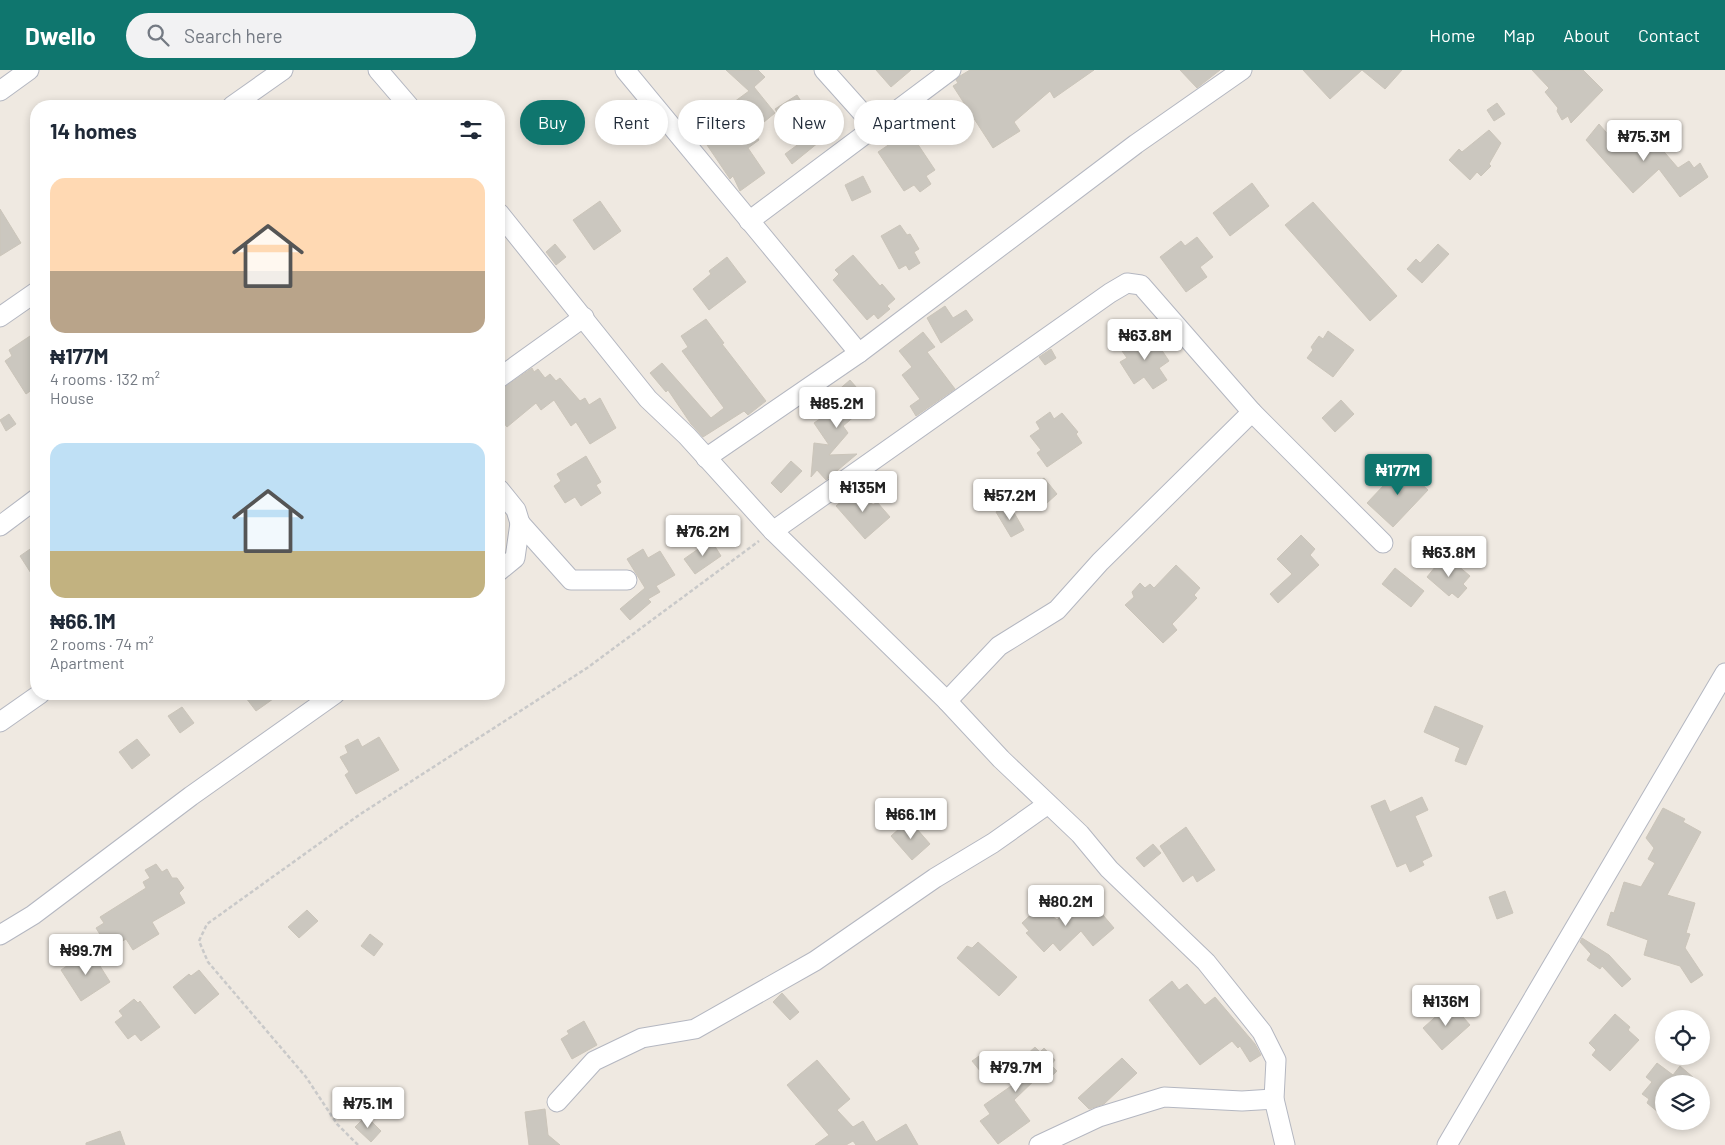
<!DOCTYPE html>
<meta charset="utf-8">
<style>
:root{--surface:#fff;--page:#f2f2f3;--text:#1f2937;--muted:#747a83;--accent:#0f766e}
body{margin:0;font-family:Barlow,sans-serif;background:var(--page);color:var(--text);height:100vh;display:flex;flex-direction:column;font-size:19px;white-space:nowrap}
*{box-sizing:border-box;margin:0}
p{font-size:16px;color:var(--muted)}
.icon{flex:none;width:28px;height:28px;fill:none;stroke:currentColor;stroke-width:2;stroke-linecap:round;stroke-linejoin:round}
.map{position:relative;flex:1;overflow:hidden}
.sheet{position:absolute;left:30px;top:30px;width:475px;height:600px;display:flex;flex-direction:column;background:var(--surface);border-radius:20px;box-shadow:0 2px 8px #0003}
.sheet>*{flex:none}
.hud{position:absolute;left:520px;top:30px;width:475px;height:45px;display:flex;gap:10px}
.tools{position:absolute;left:1655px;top:940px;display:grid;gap:10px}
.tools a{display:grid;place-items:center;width:55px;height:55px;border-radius:50%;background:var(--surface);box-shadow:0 2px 8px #0003;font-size:25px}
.price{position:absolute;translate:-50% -42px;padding:0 11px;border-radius:5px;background:#fff;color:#222;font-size:16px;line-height:32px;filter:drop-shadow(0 1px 2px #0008)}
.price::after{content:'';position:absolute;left:50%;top:30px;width:15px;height:11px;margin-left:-8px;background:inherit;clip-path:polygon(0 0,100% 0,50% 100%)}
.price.on{background:var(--accent);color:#fff}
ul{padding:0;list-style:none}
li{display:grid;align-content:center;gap:10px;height:265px;padding:0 20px}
li span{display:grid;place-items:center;height:155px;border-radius:15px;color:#555}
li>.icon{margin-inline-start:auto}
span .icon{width:90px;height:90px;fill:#fffc;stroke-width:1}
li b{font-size:21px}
h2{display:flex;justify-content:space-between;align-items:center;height:60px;padding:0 20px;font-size:21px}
.tag{padding:0 18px;border-radius:22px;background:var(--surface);box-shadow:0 2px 8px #0003;font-size:18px;line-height:45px}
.tag.on{background:var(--accent);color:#fff}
header{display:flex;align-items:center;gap:30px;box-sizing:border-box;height:70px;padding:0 25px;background:var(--accent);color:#fff}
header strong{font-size:24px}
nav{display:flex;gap:28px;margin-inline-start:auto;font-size:18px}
.search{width:350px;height:45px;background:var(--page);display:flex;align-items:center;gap:12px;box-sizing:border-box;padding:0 18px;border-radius:28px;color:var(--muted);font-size:19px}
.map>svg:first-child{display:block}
.building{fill:#cbc7bf;stroke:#cbc5ba}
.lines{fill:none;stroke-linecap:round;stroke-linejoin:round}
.minor-casing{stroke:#b4b7c1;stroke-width:21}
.path{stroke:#c9c9c9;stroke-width:2.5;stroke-dasharray:4 2.5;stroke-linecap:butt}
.minor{stroke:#fff;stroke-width:19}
</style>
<header>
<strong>Dwello</strong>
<div class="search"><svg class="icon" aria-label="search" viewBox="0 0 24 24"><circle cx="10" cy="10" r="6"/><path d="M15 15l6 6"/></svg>Search here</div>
<nav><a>Home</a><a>Map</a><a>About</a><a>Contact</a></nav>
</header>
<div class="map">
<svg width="1725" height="1075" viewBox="0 0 1725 1075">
<rect width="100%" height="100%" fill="#efe9e1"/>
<g class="building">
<polygon points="726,0 758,0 765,7 754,17 775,43 753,61 759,70 748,78 765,103 740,121 733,106 730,109 703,69 743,42 734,32 749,21"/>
<polygon points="876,0 911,0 891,17"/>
<polygon points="970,0 1094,0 1054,28 1050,21 1014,52 1020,61 993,78 953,16 958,13 956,10 960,6"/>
<polygon points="1180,0 1220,0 1197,18"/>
<polygon points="1303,0 1362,0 1330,29"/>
<polygon points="1362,0 1402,0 1385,19"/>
<polygon points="1532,0 1583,0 1603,20 1571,53 1568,46 1562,50 1557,41 1558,38 1545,22 1549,18"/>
<polygon points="797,25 813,50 810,53 815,61 818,59 824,68 792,94 785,84 804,70 797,74 775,39"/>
<polygon points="1497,33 1505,44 1494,51 1487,40"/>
<polygon points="1599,54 1618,76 1632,63 1639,69 1647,62 1678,98 1689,91 1694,98 1700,93 1708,107 1680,127 1659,99 1633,123 1586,70"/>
<polygon points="1489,60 1501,73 1489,94 1491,96 1481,106 1477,102 1470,110 1449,90 1459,79 1462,82"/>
<polygon points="909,61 935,100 926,106 931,114 920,122 914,115 904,121 878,82"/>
<polygon points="863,106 871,122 852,131 845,115"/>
<polygon points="1252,113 1269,136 1230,166 1213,143"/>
<polygon points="600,131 621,161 594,180 573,150"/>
<polygon points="1313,132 1397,226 1370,251 1285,155"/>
<polygon points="0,139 21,173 0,186"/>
<polygon points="900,155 907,165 910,164 919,179 914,182 920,193 909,200 906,195 899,199 881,166"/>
<polygon points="1197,167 1213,187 1200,197 1207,207 1186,222 1160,187 1181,171 1185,176"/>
<polygon points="555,174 566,187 556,195 546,182"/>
<polygon points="1438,174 1449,184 1422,213 1407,199 1416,189 1420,193"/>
<polygon points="853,185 880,216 882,214 895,229 887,236 890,239 878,249 874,244 867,250 833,210 839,204 835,200"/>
<polygon points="727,187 746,212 709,240 693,219 711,204 709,201"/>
<polygon points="945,236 953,248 966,240 973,250 941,273 927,248"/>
<polygon points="706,249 724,273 722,274 766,331 748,345 744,341 703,367 691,354 668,320 666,322 650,303 662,293 711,348 724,338 682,281 688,277 681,266"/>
<polygon points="1328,261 1354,280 1333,307 1307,288 1313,280 1311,277 1319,266 1323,269"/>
<polygon points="923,262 935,277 927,282 955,319 916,346 910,336 920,329 902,305 912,297 899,281"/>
<polygon points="1140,264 1143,269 1151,264 1169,291 1159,298 1167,310 1153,319 1144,307 1134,314 1120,292 1127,288 1122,281 1129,279 1127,272"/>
<polygon points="30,266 36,276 36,317 26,324 5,291 12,286 9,280"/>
<polygon points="1051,279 1056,288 1045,295 1039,287"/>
<polygon points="532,298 534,302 538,299 545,308 550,304 556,311 560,308 580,331 585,328 589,335 600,328 616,358 590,374 576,352 571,356 554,330 541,340 536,333 507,357 499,347 499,321"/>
<polygon points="850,310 870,333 843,356 848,363 829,385 857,384 826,410 817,400 811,407 814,373 829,375 814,353 836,338 828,329"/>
<polygon points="1341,330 1354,344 1335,362 1322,348"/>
<polygon points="1050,342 1054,349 1062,343 1078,362 1076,364 1082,373 1047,397 1037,383 1041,380 1030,366 1040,359 1036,352"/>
<polygon points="9,344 16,354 6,361 0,350"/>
<polygon points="586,386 601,412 596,415 601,423 581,436 575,427 565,433 554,416 561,411 557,404"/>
<polygon points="791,391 802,401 781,423 771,413"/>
<polygon points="1403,395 1409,401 1413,398 1421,405 1417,410 1428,420 1393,457 1367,433"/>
<polygon points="1044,408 1057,424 1047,433 1044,429 1040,432 1030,419"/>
<polygon points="858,417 873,435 877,432 890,447 865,469 836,436"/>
<polygon points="1009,434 1024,460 1011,467 996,442"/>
<polygon points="1301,465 1315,479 1310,485 1319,495 1278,533 1270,524 1292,504 1277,489"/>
<polygon points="711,470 721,486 695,504 684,489"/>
<polygon points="36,475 36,511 20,486"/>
<polygon points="643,479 648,488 660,481 675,505 656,516 660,522 648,529 651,532 630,550 620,539 645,518 627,489"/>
<polygon points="1450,489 1470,506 1463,514 1467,518 1458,528 1452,523 1449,526 1427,507 1440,491 1444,495"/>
<polygon points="1176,495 1200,518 1194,525 1197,528 1172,554 1177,560 1163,573 1125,535 1134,527 1132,522 1140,513 1145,518 1150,514 1154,518"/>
<polygon points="1395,498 1424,521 1411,537 1382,514"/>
<polygon points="243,624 280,624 256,641"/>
<polygon points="1435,636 1483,656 1466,695 1455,691 1460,678 1424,662"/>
<polygon points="182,637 194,653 180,663 168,646"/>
<polygon points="379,667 399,700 356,724 345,705 349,702 340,687 348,683 345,676 358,669 362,677"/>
<polygon points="137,669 150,685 132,699 119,682"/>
<polygon points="1422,727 1428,740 1415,746 1432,786 1422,791 1424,795 1410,802 1406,793 1397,797 1371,736 1385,730 1390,742"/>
<polygon points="1663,738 1685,749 1683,752 1701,762 1667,825 1695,833 1686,863 1690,864 1685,878 1703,905 1691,913 1680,896 1644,885 1648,870 1607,855 1611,842 1614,843 1624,812 1641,817 1655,793 1648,789 1654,778 1646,768"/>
<polygon points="909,750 930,774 912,790 891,766"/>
<polygon points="1186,757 1215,800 1197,812 1193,805 1183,812 1160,776"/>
<polygon points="1153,774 1161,783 1144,797 1136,788"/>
<polygon points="156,794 162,802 167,799 172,808 177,808 184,818 179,823 185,833 152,852 159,864 133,880 126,869 109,879 96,858 104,853 100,847 146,818 143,812 150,808 145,800"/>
<polygon points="1505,821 1513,843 1497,849 1489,827"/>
<polygon points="1076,831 1089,844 1097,838 1114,858 1093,876 1081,861 1060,881 1053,873 1044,882 1026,863 1029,861 1022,853 1040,836 1057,850"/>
<polygon points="307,840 318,851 299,868 288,857"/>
<polygon points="370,864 383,874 374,886 361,876"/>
<polygon points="1582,868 1609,885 1631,909 1622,917 1602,896 1600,899 1587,890 1591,884 1580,872"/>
<polygon points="978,872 1017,907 999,926 957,888 967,876 972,878"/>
<polygon points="90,880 110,912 81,931 61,900"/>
<polygon points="199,900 219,924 195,944 173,917 189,904 191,906"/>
<polygon points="1172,911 1179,920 1187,914 1205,935 1215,927 1255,974 1261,985 1250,992 1240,976 1238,978 1232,971 1200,995 1149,930"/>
<polygon points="782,923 799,942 790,950 773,932"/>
<polygon points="134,929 138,933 140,931 160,957 141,971 135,964 128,969 115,952 123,946 119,941"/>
<polygon points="1451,933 1470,955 1442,980 1423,958"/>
<polygon points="1615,944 1630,957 1628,960 1639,970 1610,1001 1592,985 1596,980 1589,973"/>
<polygon points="584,951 597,975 572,989 561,969 569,964 567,961"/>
<polygon points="1035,977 1040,982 1044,978 1055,990 1051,995 1057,1001 1047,1011 1041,1004 1014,1030 1030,1051 998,1074 980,1051 990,1044 984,1035 1014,1014 1001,1001 1020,983 1024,987"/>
<polygon points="982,984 991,995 981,1002 972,991"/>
<polygon points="1122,988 1137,1003 1104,1034 1089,1039 1078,1028"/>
<polygon points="817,990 850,1029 837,1040 853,1057 863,1051 876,1072 906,1054 918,1075 856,1075 853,1071 846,1075 815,1075 829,1065 787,1015"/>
<polygon points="1657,993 1673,1005 1680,996 1701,1014 1664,1014 1664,1047 1647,1033 1649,1029 1642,1024 1652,1012 1646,1007"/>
<polygon points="545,1039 548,1065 560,1075 529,1075 525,1042"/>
<polygon points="366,1046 381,1061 371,1072 355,1057"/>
<polygon points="120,1061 125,1075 86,1075 86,1073"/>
</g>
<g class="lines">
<defs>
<g id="minor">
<polyline points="378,0 409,36"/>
<polyline points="625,0 859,283"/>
<polyline points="824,0 875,57"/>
<polyline points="0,21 29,0"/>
<polyline points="232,36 283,0"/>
<polyline points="499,143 648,329 687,366 773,461 947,631 1001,689 1080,764 1109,799 1206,892 1262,962 1276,990 1274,1029 1285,1075"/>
<polyline points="749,151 951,0"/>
<polyline points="0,247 36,222"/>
<polyline points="499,308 584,247"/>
<polyline points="706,388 859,283 1136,74 1242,0"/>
<polyline points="499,419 516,440 520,453"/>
<polyline points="0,456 36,429"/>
<polyline points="773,461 1110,223 1127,213 1141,215 1252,342 1383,473"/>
<polyline points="499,501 515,488 520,453 571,510 627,510"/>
<polyline points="947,631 999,576 1057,540 1100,492 1252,342"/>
<polyline points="0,652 40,624"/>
<polyline points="0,865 33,845 191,726 335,624"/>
<polyline points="557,1032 594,991 642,968 695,959 815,891 935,808 993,773 1048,734"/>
<polyline points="1039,1075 1099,1047 1164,1027 1242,1031 1274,1029"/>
<polyline points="1447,1075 1725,603"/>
</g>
</defs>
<use href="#minor" class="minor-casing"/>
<polyline class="path" points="358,1075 337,1054 306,1007 208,892 199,871 207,854 359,745 587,598 759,471"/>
<use href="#minor" class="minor"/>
</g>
</svg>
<div class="tools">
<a><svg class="icon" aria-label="locate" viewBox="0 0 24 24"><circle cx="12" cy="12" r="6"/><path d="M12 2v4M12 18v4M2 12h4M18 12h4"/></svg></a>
<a><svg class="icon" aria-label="layers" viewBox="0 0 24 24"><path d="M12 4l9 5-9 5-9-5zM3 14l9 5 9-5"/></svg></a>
</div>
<b class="price" style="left:1644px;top:92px">₦75.3M</b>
<b class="price" style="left:1145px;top:291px">₦63.8M</b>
<b class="price" style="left:837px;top:359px">₦85.2M</b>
<b class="price on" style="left:1398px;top:426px">₦177M</b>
<b class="price" style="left:863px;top:443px">₦135M</b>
<b class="price" style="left:1010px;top:451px">₦57.2M</b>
<b class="price" style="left:703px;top:487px">₦76.2M</b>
<b class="price" style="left:1449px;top:508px">₦63.8M</b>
<b class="price" style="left:911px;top:770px">₦66.1M</b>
<b class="price" style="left:1066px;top:857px">₦80.2M</b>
<b class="price" style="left:86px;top:906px">₦99.7M</b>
<b class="price" style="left:1446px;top:957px">₦136M</b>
<b class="price" style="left:1016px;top:1023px">₦79.7M</b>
<b class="price" style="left:368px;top:1059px">₦75.1M</b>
<div class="hud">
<a class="tag on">Buy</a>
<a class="tag">Rent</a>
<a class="tag">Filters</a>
<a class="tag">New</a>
<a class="tag">Apartment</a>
</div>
<section class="sheet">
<h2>14 homes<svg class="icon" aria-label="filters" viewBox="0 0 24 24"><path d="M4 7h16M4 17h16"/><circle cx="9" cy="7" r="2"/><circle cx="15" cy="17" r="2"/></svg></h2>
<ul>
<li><span style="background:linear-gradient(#ffd9b3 60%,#b9a48a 0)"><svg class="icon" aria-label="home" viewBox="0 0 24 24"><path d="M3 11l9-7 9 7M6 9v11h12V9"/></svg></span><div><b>₦177M</b><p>4 rooms · 132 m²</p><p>House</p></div></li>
<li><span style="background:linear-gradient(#bfe0f5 70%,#c2b280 0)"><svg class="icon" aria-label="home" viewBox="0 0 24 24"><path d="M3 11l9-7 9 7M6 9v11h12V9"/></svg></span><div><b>₦66.1M</b><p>2 rooms · 74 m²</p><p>Apartment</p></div></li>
</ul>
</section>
</div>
